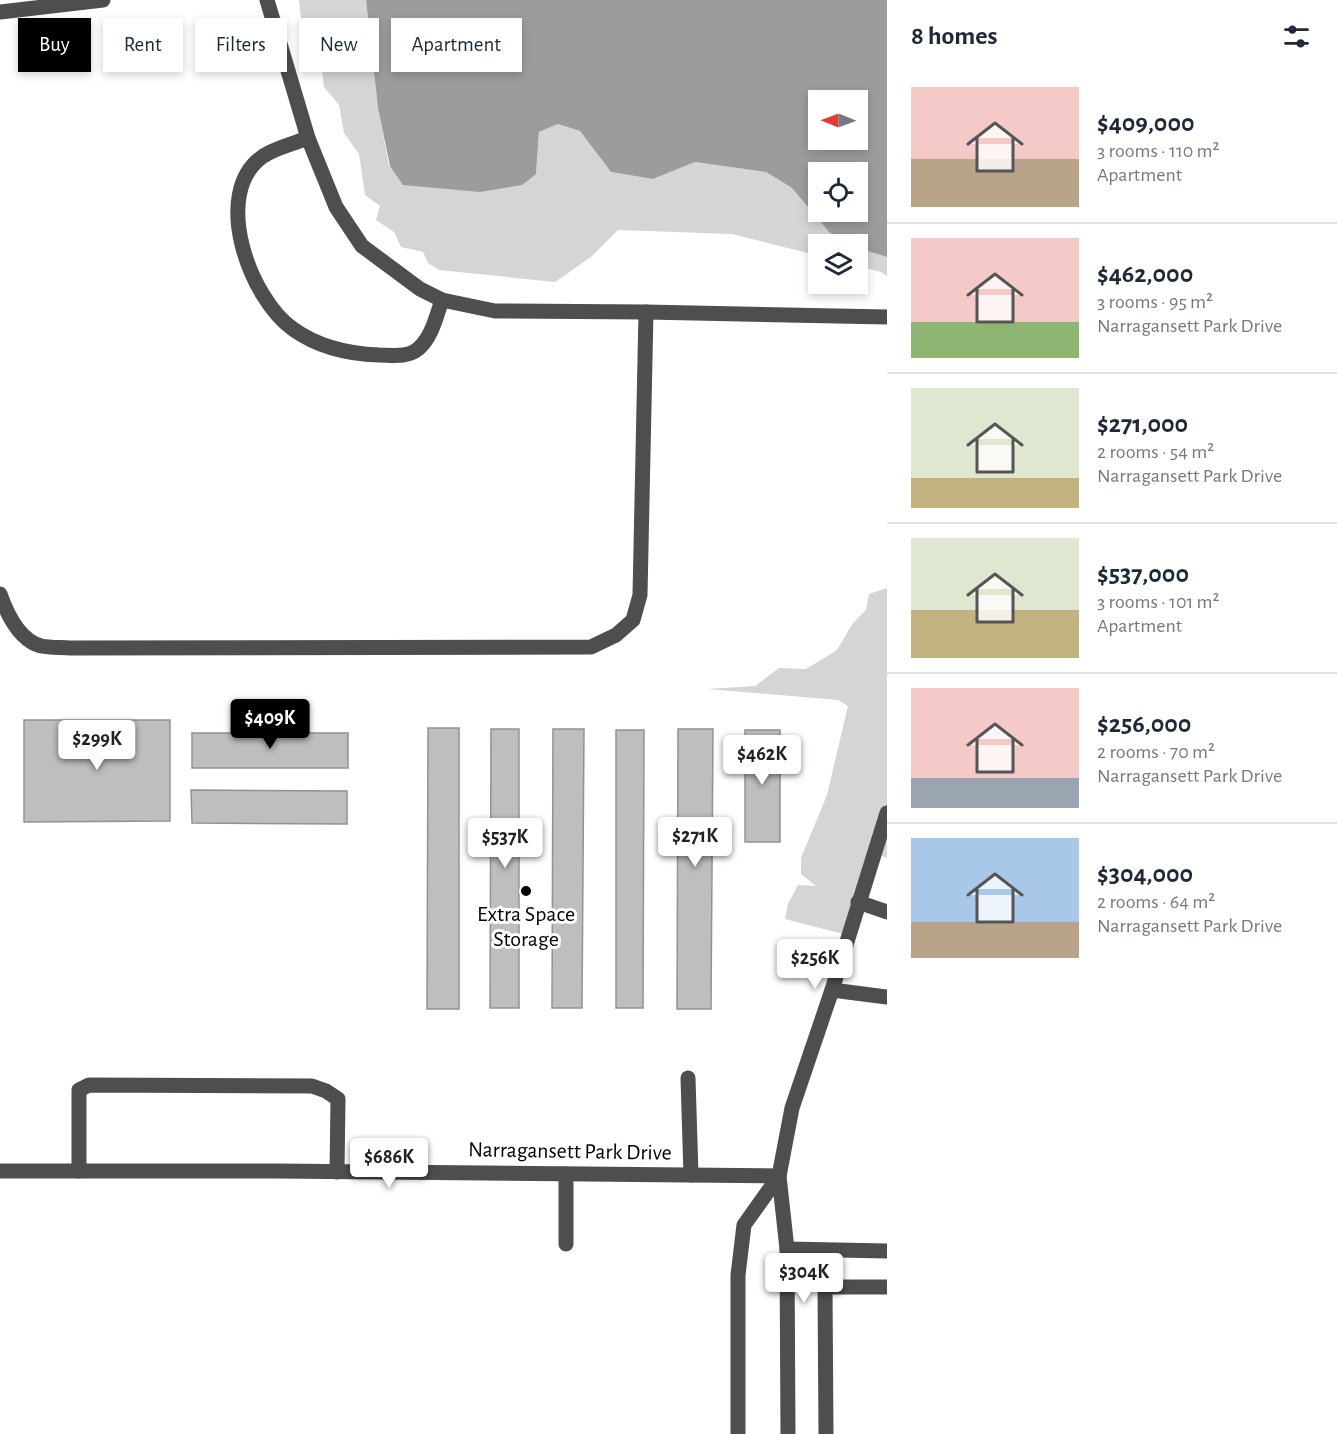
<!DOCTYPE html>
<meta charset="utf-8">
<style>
:root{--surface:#fff;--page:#f2f2f3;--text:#1f2937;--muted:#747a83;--line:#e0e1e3;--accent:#000}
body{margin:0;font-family:"Alegreya Sans",sans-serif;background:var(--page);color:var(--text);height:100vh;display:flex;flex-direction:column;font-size:22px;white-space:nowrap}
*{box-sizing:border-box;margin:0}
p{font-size:20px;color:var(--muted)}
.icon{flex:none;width:33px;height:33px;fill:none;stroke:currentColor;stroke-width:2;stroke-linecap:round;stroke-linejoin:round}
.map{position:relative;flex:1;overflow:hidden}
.side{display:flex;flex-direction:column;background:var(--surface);width:450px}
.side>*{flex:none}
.banner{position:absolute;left:18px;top:18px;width:570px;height:54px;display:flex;gap:12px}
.needle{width:39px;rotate:271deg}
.buttons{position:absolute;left:808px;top:90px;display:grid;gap:12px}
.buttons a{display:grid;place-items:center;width:60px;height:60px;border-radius:0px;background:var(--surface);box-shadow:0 3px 9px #0003;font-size:30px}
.price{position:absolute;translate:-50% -51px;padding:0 14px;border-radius:6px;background:#fff;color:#222;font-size:20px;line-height:39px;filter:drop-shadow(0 2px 3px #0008)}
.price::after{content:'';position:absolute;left:50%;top:36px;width:18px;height:14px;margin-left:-9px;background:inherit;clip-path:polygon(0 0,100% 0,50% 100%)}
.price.on{background:var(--accent);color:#fff}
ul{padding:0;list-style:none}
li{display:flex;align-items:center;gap:18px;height:150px;padding:0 24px}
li+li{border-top:2px solid var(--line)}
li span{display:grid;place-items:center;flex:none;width:168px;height:120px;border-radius:0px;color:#555}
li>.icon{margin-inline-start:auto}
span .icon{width:72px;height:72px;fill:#fffc;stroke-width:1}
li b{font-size:26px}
h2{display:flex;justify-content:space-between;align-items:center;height:72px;padding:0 24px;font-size:26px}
.tag{padding:0 21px;border-radius:0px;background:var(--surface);box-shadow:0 3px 9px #0003;font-size:21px;line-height:54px}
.tag.on{background:var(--accent);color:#fff}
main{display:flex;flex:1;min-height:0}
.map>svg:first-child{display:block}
.green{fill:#d5d5d5}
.water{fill:#9c9c9c;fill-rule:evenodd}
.building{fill:#bebebe;stroke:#929292;stroke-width:1.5}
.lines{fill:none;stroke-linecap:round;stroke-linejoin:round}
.minor{stroke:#4e4e4e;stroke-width:15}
.poi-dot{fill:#000;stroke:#fff;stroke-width:2}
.labels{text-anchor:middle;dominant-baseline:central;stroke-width:6;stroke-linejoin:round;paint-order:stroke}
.poi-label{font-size:22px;fill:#000;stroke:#fff}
.street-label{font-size:22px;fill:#000;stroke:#fff}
</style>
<main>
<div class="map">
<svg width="887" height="1434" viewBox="0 0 887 1434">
<rect width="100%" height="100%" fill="#fff"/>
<g class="green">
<polygon points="299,0 366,0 378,108 389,166 536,174 539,132 558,124 580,131 611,172 653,179 695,162 766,172 792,188 829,232 847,244 819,244 819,256 732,234 618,230 591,257 555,282 439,270 428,263 423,252 401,247 394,232 376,220 380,206 365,195 359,154 344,133 339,105 324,87 322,67 313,56 311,40 302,28"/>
<polygon points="858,248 887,257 887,276 881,272 858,266"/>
<polygon points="887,588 887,858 880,855 843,934 785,919 788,904 798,885 816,886 801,874 801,858 827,795 848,706 838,700 707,689 755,686 779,668 806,669 837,650 853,623 866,610 869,594"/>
</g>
<path class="water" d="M366,0H887V257L858,248V244H847L829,232L792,188L766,172L695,162L653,179L611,172L580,131L558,124L539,132L536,174L522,185L480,192L403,185L390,166L378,108ZM819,100H858V140H819ZM819,172H858V212H819Z"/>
<g class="building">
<polygon points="24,720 170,720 170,821 24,822"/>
<polygon points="428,728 459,728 459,1009 427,1009"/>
<polygon points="491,729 519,729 519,1008 490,1008"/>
<polygon points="553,729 584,729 582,1008 552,1008"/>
<polygon points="678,729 713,729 711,1009 677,1009"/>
<polygon points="616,730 644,730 643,1008 616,1008"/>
<rect x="745" y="730" width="35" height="112"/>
<rect x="192" y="733" width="156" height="35"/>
<polygon points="191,790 347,791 347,824 192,823"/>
</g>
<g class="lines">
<g class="minor">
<polyline points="267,0 308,138 336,207 362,246 420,289 442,300 495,311 646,312 887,317"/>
<polyline points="0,12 103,0"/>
<path d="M308,138C295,143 272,149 262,157C211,194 250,299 293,329C318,347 348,354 379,355C392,355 407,358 418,349C432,337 436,317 442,300"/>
<path d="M0,594C7,614 19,640 41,646C51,648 62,647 71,648L591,647L616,635L633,620L640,595L646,312"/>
<polyline points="858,902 887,912"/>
<polyline points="832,990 887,997"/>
<polyline points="688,1078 691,1175"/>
<polyline points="0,1171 276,1171 779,1176"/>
<polyline points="79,1171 79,1090 89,1085 312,1086 326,1091 338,1099 337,1172"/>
<polyline points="566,1244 566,1174"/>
<polyline points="787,1249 887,1251"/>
<polyline points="738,1434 738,1275 744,1225 779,1176"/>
<polyline points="788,1434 787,1249 779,1176 792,1108 832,990 887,813"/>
<polyline points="826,1434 825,1287 887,1287"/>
</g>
</g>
<circle class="poi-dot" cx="526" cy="891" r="6"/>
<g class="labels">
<g class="poi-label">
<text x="526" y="914">Extra Space<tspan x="526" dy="25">Storage</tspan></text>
</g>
<g class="street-label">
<text transform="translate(570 1151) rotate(1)">Narragansett Park Drive</text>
</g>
</g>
</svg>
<div class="buttons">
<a><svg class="needle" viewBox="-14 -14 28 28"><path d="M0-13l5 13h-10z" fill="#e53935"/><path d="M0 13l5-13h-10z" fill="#747a83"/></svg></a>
<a><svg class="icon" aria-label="locate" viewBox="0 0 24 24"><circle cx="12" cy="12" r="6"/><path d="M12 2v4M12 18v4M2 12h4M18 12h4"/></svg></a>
<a><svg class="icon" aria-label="layers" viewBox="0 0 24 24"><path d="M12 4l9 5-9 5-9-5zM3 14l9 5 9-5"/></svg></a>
</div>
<b class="price on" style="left:270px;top:750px">$409K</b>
<b class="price" style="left:97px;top:771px">$299K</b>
<b class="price" style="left:762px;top:786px">$462K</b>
<b class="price" style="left:695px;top:868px">$271K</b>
<b class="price" style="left:505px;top:869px">$537K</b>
<b class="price" style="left:815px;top:990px">$256K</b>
<b class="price" style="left:389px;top:1189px">$686K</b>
<b class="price" style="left:804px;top:1304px">$304K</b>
<div class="banner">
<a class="tag on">Buy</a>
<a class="tag">Rent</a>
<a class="tag">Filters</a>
<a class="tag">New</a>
<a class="tag">Apartment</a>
</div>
</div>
<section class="side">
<h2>8 homes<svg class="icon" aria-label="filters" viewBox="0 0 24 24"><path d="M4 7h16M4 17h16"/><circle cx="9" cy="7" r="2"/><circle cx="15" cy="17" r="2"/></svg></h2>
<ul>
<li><span style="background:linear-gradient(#f6c9c9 60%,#b9a48a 0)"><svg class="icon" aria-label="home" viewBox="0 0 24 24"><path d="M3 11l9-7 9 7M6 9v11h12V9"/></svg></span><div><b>$409,000</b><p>3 rooms · 110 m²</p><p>Apartment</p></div></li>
<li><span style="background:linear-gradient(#f6c9c9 70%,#8fb573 0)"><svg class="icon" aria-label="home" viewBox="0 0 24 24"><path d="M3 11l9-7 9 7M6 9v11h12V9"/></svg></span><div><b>$462,000</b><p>3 rooms · 95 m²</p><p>Narragansett Park Drive</p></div></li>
<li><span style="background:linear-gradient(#dfe7d0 75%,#c2b280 0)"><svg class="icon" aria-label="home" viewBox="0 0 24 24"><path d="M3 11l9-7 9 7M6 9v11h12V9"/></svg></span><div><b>$271,000</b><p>2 rooms · 54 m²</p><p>Narragansett Park Drive</p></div></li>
<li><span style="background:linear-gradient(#dfe7d0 60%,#c2b280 0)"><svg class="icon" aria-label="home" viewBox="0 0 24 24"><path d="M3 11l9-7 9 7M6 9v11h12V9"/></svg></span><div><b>$537,000</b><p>3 rooms · 101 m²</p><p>Apartment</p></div></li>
<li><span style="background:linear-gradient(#f6c9c9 75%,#9aa5b1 0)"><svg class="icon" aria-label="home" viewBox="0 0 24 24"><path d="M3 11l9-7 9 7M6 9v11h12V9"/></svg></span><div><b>$256,000</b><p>2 rooms · 70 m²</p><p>Narragansett Park Drive</p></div></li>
<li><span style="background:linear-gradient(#a9c7e8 70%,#b9a48a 0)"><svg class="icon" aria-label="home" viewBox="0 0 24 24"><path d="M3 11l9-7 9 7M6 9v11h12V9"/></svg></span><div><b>$304,000</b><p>2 rooms · 64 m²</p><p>Narragansett Park Drive</p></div></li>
</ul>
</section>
</main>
